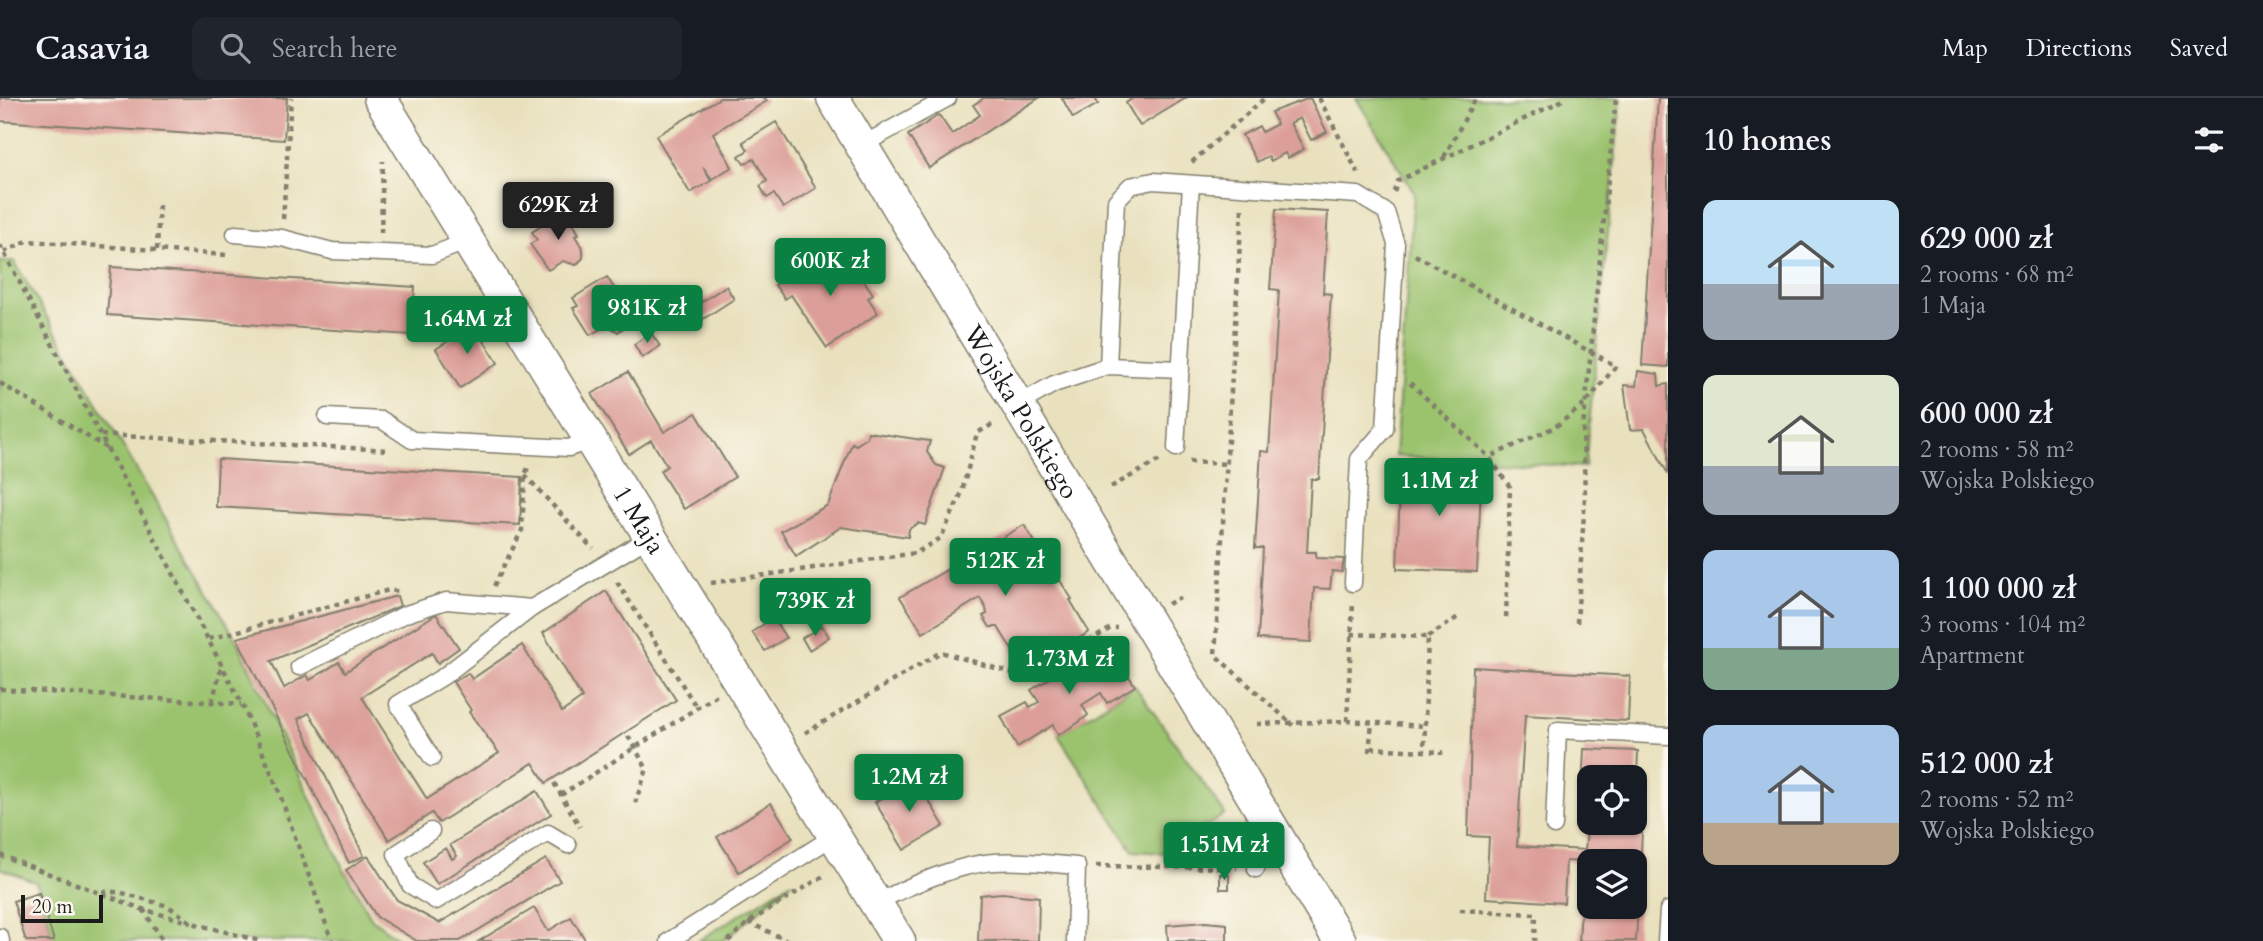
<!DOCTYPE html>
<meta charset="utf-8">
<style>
:root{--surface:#171b24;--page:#20242c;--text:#f1f3f6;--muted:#9ea1a6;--line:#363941;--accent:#0b8043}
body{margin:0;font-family:Cardo,serif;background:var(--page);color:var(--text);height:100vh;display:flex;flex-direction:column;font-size:26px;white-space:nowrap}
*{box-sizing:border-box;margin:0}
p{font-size:23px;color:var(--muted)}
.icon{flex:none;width:38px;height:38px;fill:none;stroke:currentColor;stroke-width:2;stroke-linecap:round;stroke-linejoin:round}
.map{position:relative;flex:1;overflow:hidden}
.side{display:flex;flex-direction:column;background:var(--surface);width:595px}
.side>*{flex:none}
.controls{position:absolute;left:1577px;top:667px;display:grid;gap:14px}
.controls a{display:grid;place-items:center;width:70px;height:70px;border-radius:14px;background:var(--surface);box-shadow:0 2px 5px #0004;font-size:35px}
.scale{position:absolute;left:21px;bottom:18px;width:82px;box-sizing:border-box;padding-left:7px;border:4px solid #1c1c1c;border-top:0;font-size:19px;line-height:24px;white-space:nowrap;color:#1c1c1c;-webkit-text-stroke:5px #fbf7ec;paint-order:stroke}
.price{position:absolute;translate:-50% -60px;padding:0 16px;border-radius:7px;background:var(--accent);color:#fff;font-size:23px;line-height:46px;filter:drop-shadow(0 2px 4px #0008)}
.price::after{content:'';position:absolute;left:50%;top:42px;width:21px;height:16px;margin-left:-10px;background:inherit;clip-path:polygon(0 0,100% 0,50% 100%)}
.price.active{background:#222;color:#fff}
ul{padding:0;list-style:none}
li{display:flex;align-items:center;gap:21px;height:175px;padding:0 35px}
li span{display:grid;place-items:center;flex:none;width:196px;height:140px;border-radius:14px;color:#555}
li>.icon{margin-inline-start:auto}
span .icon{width:84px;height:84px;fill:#fffc;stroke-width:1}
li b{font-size:30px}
h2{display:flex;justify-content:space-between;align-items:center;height:84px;padding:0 35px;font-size:30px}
header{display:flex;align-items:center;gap:42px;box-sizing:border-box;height:98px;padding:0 35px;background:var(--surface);border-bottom:2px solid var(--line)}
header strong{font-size:33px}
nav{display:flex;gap:38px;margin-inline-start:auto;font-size:24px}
.search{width:490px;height:63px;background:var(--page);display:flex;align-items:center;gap:18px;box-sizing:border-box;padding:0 24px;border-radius:14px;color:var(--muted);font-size:26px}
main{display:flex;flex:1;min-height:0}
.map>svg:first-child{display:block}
.green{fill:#9bc36e;stroke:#5c7045;stroke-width:2}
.building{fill:#dc9e98;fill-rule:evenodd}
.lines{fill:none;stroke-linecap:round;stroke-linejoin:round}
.lane-casing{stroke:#827e6d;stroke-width:19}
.street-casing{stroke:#827e6d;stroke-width:35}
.path{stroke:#827e6d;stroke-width:4.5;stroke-dasharray:5 5;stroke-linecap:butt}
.lane{stroke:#fff;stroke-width:16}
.street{stroke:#fff;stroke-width:32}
.labels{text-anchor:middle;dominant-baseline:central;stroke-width:6;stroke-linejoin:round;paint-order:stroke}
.street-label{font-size:26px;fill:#1c1c1c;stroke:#fbf7ec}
</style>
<header>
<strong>Casavia</strong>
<div class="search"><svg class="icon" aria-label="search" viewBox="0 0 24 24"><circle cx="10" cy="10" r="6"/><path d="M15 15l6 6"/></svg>Search here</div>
<nav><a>Map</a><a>Directions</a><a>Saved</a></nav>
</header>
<main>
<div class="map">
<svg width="1668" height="843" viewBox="0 0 1668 843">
<rect width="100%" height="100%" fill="#fbf7ec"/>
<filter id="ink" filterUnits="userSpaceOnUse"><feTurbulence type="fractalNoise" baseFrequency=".0143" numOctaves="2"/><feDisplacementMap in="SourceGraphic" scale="14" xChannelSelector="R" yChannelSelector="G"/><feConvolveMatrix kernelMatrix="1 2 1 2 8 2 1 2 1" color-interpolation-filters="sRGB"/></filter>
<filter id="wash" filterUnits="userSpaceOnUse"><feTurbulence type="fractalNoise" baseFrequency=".00686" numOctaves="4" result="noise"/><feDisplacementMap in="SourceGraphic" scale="28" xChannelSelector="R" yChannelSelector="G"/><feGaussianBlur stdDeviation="1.57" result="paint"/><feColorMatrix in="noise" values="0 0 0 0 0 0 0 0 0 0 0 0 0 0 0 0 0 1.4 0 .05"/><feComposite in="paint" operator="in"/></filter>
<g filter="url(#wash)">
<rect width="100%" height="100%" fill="#e9e1be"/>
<g class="green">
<polygon points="1356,0 1621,0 1585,369 1395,358 1414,94"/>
<polygon points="14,163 235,539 344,772 372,821 401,843 54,843 36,784 0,770 0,164"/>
<polygon points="1135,588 1225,716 1165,755 1133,753 1058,637"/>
<polygon points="792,784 723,843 698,843"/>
</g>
<g id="blocks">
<g class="building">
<polygon points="0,0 287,0 284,42 0,23"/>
<polygon points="720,0 765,0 767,3 713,35 732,69 712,81 703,69 711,83 690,95 656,38"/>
<polygon points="984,0 1039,0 929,70 908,37 939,17 952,36 980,17 973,7"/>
<polygon points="1062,0 1095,0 1098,6 1073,20"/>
<polygon points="1133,0 1186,0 1140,28 1126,5"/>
<polygon points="1310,0 1327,34 1311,42 1300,20 1290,25 1304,51 1288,60 1285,55 1271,63 1268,58 1257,64 1242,37 1259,28 1262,34 1277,26 1271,14"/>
<polygon points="1658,0 1668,0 1668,269 1642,267"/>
<polygon points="776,24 816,90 783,110 774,96 767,100 760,88 767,83 754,61 744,66 739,58 748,52 743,44"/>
<polygon points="1276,111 1328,114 1323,195 1331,196 1319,381 1311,381 1307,454 1316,454 1316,460 1344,461 1342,474 1332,473 1330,491 1314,490 1311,544 1258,541 1263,450 1255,450 1261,353 1269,354 1279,192 1270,191"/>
<polygon points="566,113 579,136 575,138 583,151 583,160 576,167 563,163 548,172 530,146 537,142 532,134"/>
<polygon points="823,156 830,166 840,159 852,178 858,174 873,196 868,200 878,215 827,250 791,197 785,201 775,187"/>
<polygon points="111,169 415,189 411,237 107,217"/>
<polygon points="607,179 621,201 617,204 627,221 627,227 618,234 607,227 590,237 573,210 578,208 573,200"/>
<polygon points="726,188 734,201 697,225 688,213"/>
<polygon points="474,227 498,265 460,290 436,251"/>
<polygon points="651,235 660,248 642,260 634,246"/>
<polygon points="1638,273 1658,276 1659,288 1668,286 1668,376 1644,331 1630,332 1624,287 1636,288"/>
<polygon points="628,274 664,334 696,315 735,379 684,411 660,373 667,368 651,342 629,356 592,296"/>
<polygon points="868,334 930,343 927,354 936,367 945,370 925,427 918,425 909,431 908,439 841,429 796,458 781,433 828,407 852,345 856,347 867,340"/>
<polygon points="218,361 522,379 520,427 216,409"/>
<polygon points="1401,366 1482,370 1477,474 1397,471"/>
<polygon points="1024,427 1072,501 1070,502 1089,534 1025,573 998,529 990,529 983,518 987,516 986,510 980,500 923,535 900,499"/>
<polygon points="606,493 676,602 546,685 533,665 439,725 432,715 389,742 309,615 298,621 364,758 349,765 237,540 397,498 400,508 271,563 284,590 307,577 310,582 339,564 345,574 436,516 459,550 438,565 432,555 362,599 427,701 499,655 469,614 471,612 453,584 468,575 472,581 522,547 562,614 582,600 543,535"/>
<polygon points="773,520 786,540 765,553 752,534"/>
<polygon points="822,528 829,539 809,552 802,540"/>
<polygon points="1108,545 1135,588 1107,605 1101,595 1082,607 1088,617 1078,625 1058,637 1053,627 1017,649 1001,618 1027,604 1030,609 1039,604 1031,592"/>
<path d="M1473,569L1630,578L1628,623L1525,617L1517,748L1585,752L1587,732H1580L1584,651L1638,653L1637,679H1589V724H1635V734L1642,735L1636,843H1579L1584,764L1566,763L1564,805L1486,800L1489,739L1468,738ZM1589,763H1634V808H1589Z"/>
<polygon points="915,680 944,728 904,752 875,704"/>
<polygon points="537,693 551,716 437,786 423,764 446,750 452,761 457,758 450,747"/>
<polygon points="771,705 793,740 739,774 717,739"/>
<polygon points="368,758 397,802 439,825 546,761 560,783 460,843 417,843 377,819 346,772"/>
<polygon points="1220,776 1229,777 1229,791 1220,791"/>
<polygon points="39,795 54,843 26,843 13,803"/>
<polygon points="1002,795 1039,799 1038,843 978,843 980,797"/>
<polygon points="534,810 548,833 571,819 586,843 479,843"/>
<polygon points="1205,824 1227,826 1227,843 1168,843 1167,827"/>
</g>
</g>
</g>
<g filter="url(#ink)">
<use href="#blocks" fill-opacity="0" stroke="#827e6d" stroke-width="2"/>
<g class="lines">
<defs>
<g id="lane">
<polyline points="862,47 948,0"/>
<polyline points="235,136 282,140 332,153 432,157 468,143"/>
<polyline points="1108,268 1116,103 1130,88 1153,83 1358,97 1386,114 1396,146 1385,331 1359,361 1353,485"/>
<polyline points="1017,307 1054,286 1108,268 1181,271"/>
<polyline points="327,319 382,322 412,342 569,350 591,342"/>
<polyline points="1176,350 1191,86"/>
<polyline points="299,569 406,516 446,503 532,510 650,439"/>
<polyline points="432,660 398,606 444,578 532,510"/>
<polyline points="1554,728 1558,632 1668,638"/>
<polyline points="431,733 396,756 410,787 436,803 548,735 568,747"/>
<polyline points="1256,771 1264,748 1277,740"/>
<path d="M876,805C908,788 958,766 995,764C1022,762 1050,766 1077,768L1075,843"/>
<polyline points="0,839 1,843"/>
<polyline points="669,843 834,738"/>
<polyline points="1666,843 1668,812"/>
</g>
<g id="street">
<path id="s1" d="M380,0L899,843"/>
<path id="s2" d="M833,0L1340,843"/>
</g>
</defs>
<use href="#lane" class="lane-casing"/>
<use href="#street" class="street-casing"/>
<g class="path">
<polyline points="1319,0 1359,77"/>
<polyline points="1444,59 1476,0"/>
<polyline points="1192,64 1265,0"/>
<polyline points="1394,94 1398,83 1567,0"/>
<polyline points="1242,111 1215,557 1293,627"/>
<polyline points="283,121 291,0"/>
<polyline points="381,135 383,63"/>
<polyline points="0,147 242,606 278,691 332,843"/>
<polyline points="157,152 159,105"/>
<polyline points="4,154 27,143 227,157"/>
<polyline points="1415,157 1616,268 1585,306 1555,329 1489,359"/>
<polyline points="0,285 108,351"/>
<polyline points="1410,285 1489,359 1510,389 1506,522"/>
<polyline points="101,337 388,352"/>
<polyline points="1189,364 1227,366"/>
<polyline points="525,377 593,451"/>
<polyline points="1111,389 1160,362"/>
<polyline points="617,484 697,610"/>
<polyline points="711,485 916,455 941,440 962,394 977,335 995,325"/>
<polyline points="494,488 522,432 525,377 529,367"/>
<polyline points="1168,506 1180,500"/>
<polyline points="1577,525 1585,399 1583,331 1616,0"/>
<polyline points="1351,536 1428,539 1424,653"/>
<polyline points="1428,539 1458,519"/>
<polyline points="209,541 389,492 401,494"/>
<polyline points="0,591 241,606"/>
<polyline points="212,604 222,567"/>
<polyline points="1347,623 1353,505"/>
<polyline points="1257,626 1347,623 1425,628"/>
<polyline points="805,635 941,554 1029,580 1111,530 1117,530"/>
<polyline points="628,638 647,671 635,705"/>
<polyline points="1371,650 1441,654 1441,657"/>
<polyline points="1369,654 1372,625"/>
<polyline points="554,685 580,729"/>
<polyline points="561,697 717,597"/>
<polyline points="0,757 142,811 192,825"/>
<polyline points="1096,768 1237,770"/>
<polyline points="102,794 119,794 168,808 192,825 260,843"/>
<polyline points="143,811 163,843"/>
<polyline points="1460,812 1536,816 1535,843"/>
<polyline points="748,824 788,843"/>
<polyline points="728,843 749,824 825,777"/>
</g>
<use href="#lane" class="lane"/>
<use href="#street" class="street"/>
</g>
</g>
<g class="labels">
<g class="street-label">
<text stroke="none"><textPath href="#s2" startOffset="366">Wojska Polskiego</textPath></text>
<text stroke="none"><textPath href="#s1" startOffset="495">1 Maja</textPath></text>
</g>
</g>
</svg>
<div class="controls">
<a><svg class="icon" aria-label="locate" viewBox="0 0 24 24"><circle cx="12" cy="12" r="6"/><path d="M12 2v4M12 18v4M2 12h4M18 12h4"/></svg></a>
<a><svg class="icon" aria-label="layers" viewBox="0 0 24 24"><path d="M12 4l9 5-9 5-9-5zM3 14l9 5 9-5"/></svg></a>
</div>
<div class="scale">20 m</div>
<b class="price active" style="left:558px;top:144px">629K zł</b>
<b class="price" style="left:830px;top:200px">600K zł</b>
<b class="price" style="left:647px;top:247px">981K zł</b>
<b class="price" style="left:467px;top:258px">1.64M zł</b>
<b class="price" style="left:1439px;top:420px">1.1M zł</b>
<b class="price" style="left:1005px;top:500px">512K zł</b>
<b class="price" style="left:815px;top:540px">739K zł</b>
<b class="price" style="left:1069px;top:598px">1.73M zł</b>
<b class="price" style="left:909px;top:716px">1.2M zł</b>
<b class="price" style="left:1224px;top:784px">1.51M zł</b>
</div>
<section class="side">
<h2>10 homes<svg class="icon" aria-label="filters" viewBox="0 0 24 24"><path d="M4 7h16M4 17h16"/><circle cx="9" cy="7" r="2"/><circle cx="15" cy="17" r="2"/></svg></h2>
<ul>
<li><span style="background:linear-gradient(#bfe0f5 60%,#9aa5b1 0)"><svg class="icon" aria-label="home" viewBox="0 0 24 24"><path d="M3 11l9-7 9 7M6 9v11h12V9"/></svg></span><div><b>629 000 zł</b><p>2 rooms · 68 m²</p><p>1 Maja</p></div></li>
<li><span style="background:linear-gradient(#dfe7d0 65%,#9aa5b1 0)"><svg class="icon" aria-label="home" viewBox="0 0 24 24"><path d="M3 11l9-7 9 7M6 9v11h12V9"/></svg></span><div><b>600 000 zł</b><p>2 rooms · 58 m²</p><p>Wojska Polskiego</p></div></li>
<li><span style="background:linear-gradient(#a9c7e8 70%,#7fa58c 0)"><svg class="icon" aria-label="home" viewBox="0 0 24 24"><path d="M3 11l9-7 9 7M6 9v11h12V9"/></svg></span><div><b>1 100 000 zł</b><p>3 rooms · 104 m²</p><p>Apartment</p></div></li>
<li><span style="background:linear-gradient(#a9c7e8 70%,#b9a48a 0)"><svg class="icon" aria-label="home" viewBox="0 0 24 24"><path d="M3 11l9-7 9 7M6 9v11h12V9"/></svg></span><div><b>512 000 zł</b><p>2 rooms · 52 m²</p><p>Wojska Polskiego</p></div></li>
</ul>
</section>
</main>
